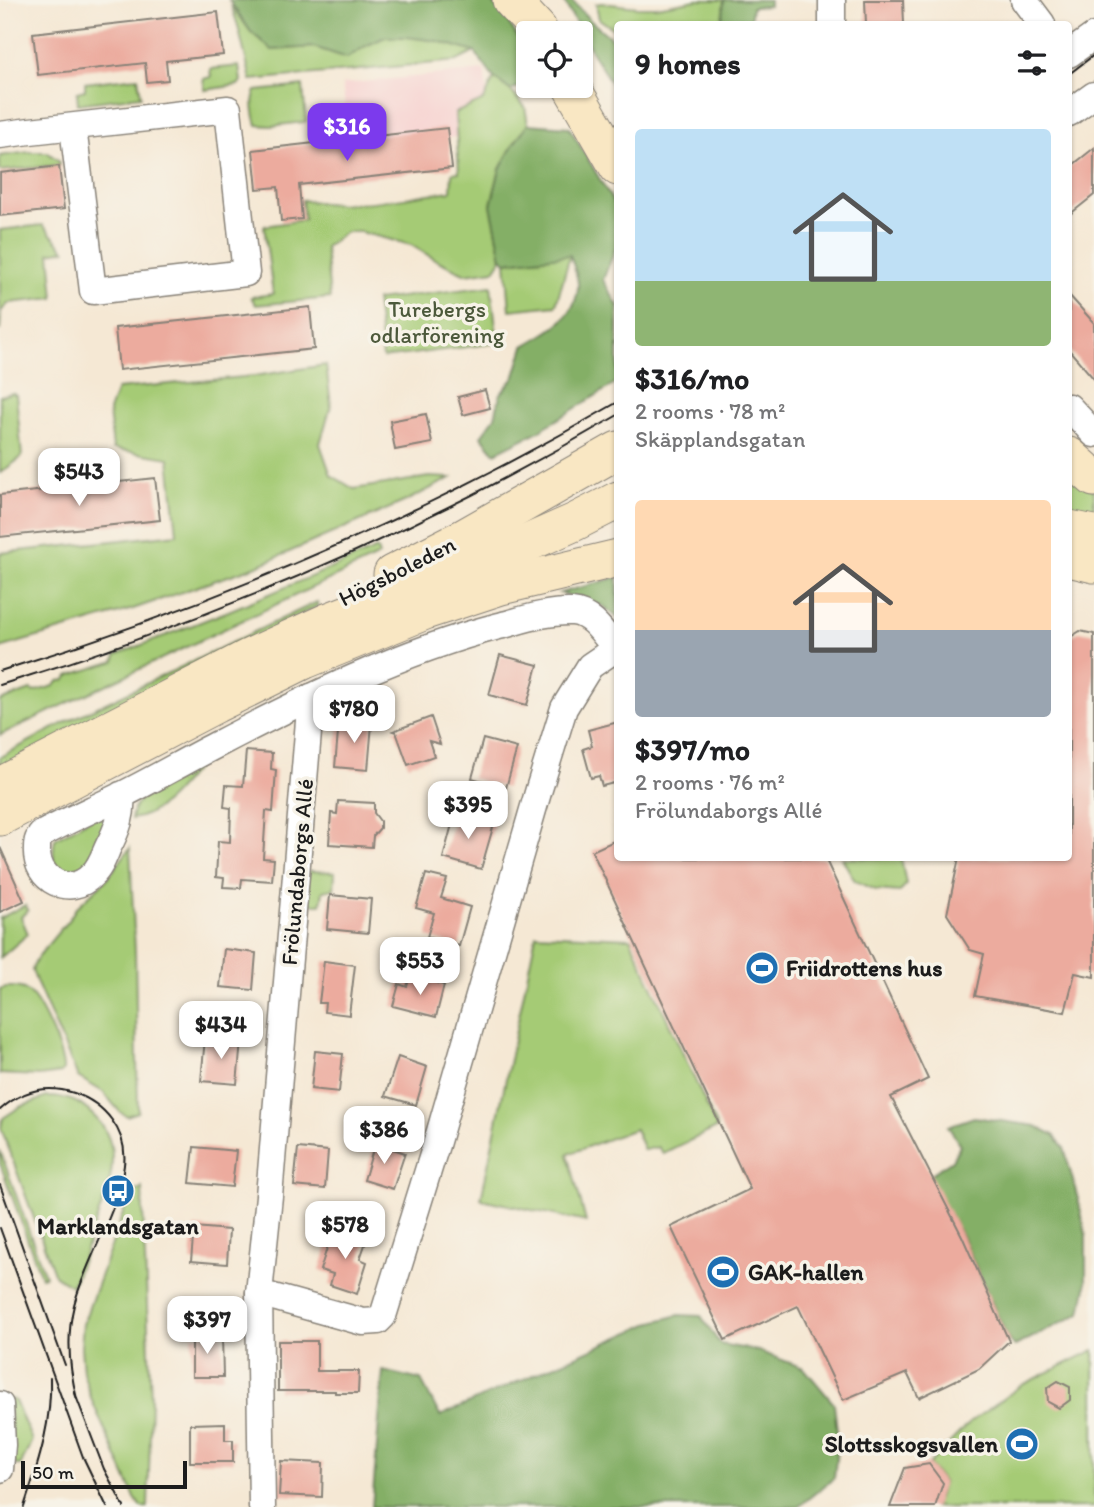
<!DOCTYPE html>
<meta charset="utf-8">
<style>
:root{--surface:#fff;--page:#f6f6f6;--text:#202124;--muted:#757577;--accent:#7c3aed}
body{margin:0;font-family:Itim,sans-serif;background:var(--page);color:var(--text);height:100vh;display:flex;flex-direction:column;font-size:26px;white-space:nowrap}
*{box-sizing:border-box;margin:0}
p{font-size:23px;color:var(--muted)}
.icon{flex:none;width:38px;height:38px;fill:none;stroke:currentColor;stroke-width:2;stroke-linecap:round;stroke-linejoin:round}
.map{position:relative;flex:1;overflow:hidden}
.panel{position:absolute;left:614px;top:21px;width:458px;height:840px;display:flex;flex-direction:column;background:var(--surface);border-radius:7px;box-shadow:0 2px 5px #0004}
.panel>*{flex:none}
.controls{position:absolute;left:516px;top:21px;display:grid;gap:14px}
.controls a{display:grid;place-items:center;width:77px;height:77px;border-radius:7px;background:var(--surface);box-shadow:0 2px 5px #0004;font-size:35px}
.scale{position:absolute;left:21px;bottom:18px;width:166px;box-sizing:border-box;padding-left:7px;border:4px solid #1c1c1c;border-top:0;font-size:19px;line-height:24px;white-space:nowrap;color:#1c1c1c;-webkit-text-stroke:5px #f7f3e8;paint-order:stroke}
.price{position:absolute;translate:-50% -60px;padding:0 16px;border-radius:14px;background:#fff;color:#222;font-size:23px;line-height:46px;filter:drop-shadow(0 2px 4px #0008)}
.price::after{content:'';position:absolute;left:50%;top:42px;width:21px;height:16px;margin-left:-10px;background:inherit;clip-path:polygon(0 0,100% 0,50% 100%)}
.price.active{background:var(--accent);color:#fff}
ul{padding:0;list-style:none}
li{display:grid;align-content:center;gap:14px;height:371px;padding:0 21px}
li span{display:grid;place-items:center;height:217px;border-radius:7px;color:#555}
li>.icon{margin-inline-start:auto}
span .icon{width:126px;height:126px;fill:#fffc;stroke-width:1}
li b{font-size:30px}
h2{display:flex;justify-content:space-between;align-items:center;height:84px;padding:0 21px;font-size:30px}
.map>svg:first-child{display:block}
.built{fill:#f7d0cf}
.green{fill:#a5cb75;stroke:#607448;stroke-width:2}
.forest{fill:#84af66;stroke:#506641;stroke-width:2}
.building{fill:#ecab9e}
.lines{fill:none;stroke-linecap:round;stroke-linejoin:round}
.street-casing{stroke:#888278;stroke-width:29}
.secondary-casing{stroke:#888278;stroke-width:39}
.street{stroke:#fff;stroke-width:26}
.secondary{stroke:#f9e7c3;stroke-width:37}
.tram{stroke:#1c1c1c;stroke-width:2}
.labels{text-anchor:middle;dominant-baseline:central;stroke-width:7;stroke-linejoin:round;paint-order:stroke}
.park-label{font-size:23px;fill:#4c593b;stroke:#f7f3e8}
.street-label{font-size:23px;fill:#1c1c1c;stroke:#f7f3e8}
.poi-label{font-size:23px;font-weight:bold;fill:#1c1c1c;stroke:#f7f3e8;text-anchor:start}
</style>
<div class="map">
<svg width="1094" height="1507" viewBox="0 0 1094 1507">
<rect width="100%" height="100%" fill="#f7f3e8"/>
<filter id="ink" filterUnits="userSpaceOnUse"><feTurbulence type="fractalNoise" baseFrequency=".0143" numOctaves="2"/><feDisplacementMap in="SourceGraphic" scale="14" xChannelSelector="R" yChannelSelector="G"/><feConvolveMatrix kernelMatrix="1 2 1 2 8 2 1 2 1" color-interpolation-filters="sRGB"/></filter>
<filter id="wash" filterUnits="userSpaceOnUse"><feTurbulence type="fractalNoise" baseFrequency=".00686" numOctaves="4" result="noise"/><feDisplacementMap in="SourceGraphic" scale="28" xChannelSelector="R" yChannelSelector="G"/><feGaussianBlur stdDeviation="1.57" result="paint"/><feColorMatrix in="noise" values="0 0 0 0 0 0 0 0 0 0 0 0 0 0 0 0 0 1.4 0 .05"/><feComposite in="paint" operator="in"/></filter>
<g filter="url(#wash)">
<rect width="100%" height="100%" fill="#f5e8d4"/>
<polygon class="built" points="484,70 493,133 351,148 342,84"/>
<g class="green">
<polygon points="697,0 724,0 722,24 618,24 618,32 599,19 596,4 601,3 638,7 656,7"/>
<path d="M231,5L251,32L272,50L314,47L347,58C358,51 373,39 386,37C416,32 448,44 475,52L457,61L251,80L238,26Z"/>
<polygon points="239,66 241,81 238,85 205,90 203,79 211,77 210,69"/>
<polygon points="138,77 141,96 78,104 77,92 85,90 85,83"/>
<path d="M494,78L510,90L525,107L528,124L513,145L500,169L491,204L502,258L494,270L466,274L438,261L411,245L360,232H346L325,247L330,298L256,305L251,297L273,294L264,226L304,220L302,200C350,210 403,197 451,191L452,173L459,172L455,113L484,100Z"/>
<path d="M303,86L306,121L304,122L271,126L257,125C254,115 251,100 256,91Z"/>
<polygon points="30,152 47,152 59,161 59,165 0,171 0,156"/>
<polygon points="43,225 65,250 50,253 54,298 9,303 1,311 0,331 0,230"/>
<polygon points="570,255 556,305 510,310 506,262"/>
<polygon points="491,286 498,343 383,358 376,300"/>
<polygon points="326,365 331,405 320,444 331,475 354,489 429,477 451,478 406,501 257,566 133,609 0,648 0,553 177,534 169,458 113,449 109,411 117,389 254,376"/>
<polygon points="12,393 16,395 22,457 0,473 0,396"/>
<polygon points="1069,469 1094,491 1094,523 1069,514"/>
<polygon points="377,549 379,556 0,735 0,701 31,690 33,692 54,686 59,681 66,680 68,676 115,661 116,655 226,612"/>
<polygon points="317,602 318,606 314,608 0,770 0,757 62,724"/>
<path d="M199,764C182,785 160,816 131,819C135,789 176,777 199,764Z"/>
<path d="M114,805L83,872C78,872 70,873 65,872C51,868 53,849 55,839Z"/>
<polygon points="130,848 135,952 138,1112 127,1116 120,1112 103,1092 78,1077 37,984 32,970 37,958 70,918 76,908 106,880"/>
<polygon points="842,858 901,858 906,884 900,892 876,890 855,881"/>
<polygon points="308,871 335,872 334,889 323,891 321,904 305,904"/>
<polygon points="25,905 28,910 21,917 28,934 0,958 0,918"/>
<polygon points="536,934 630,938 717,1128 663,1153 658,1147 644,1150 635,1129 568,1154 586,1222 481,1199"/>
<path d="M6,987C13,987 21,986 27,991C40,1000 64,1054 63,1070L61,1073L39,1076L0,1074V989Z"/>
<path d="M47,1097C70,1097 79,1101 95,1117C105,1127 112,1142 112,1156C113,1180 103,1202 95,1224C88,1245 80,1265 72,1286L55,1276L1,1128L3,1118L20,1107Z"/>
<polygon points="0,1150 45,1276 41,1277 0,1163"/>
<polygon points="142,1188 151,1399 148,1507 141,1507 135,1498 92,1401 83,1372 81,1347 83,1324 130,1194"/>
<polygon points="1094,1350 1094,1507 935,1507 943,1483 929,1464 969,1423 1022,1385"/>
<polygon points="12,1399 15,1401 32,1440 21,1465 16,1465 13,1463 9,1402"/>
</g>
<g class="forest">
<polygon points="229,0 490,0 501,11 528,53 528,84 510,90 494,78 475,52 437,41 406,37 385,37 366,46 347,58 314,47 272,50 251,32"/>
<polygon points="563,0 571,0 591,21 618,44 618,91 613,86 596,59"/>
<polygon points="724,0 769,0 769,6 752,7 750,24 722,24"/>
<path d="M528,124L569,127L618,210V242L603,280L618,306V382L537,432L495,453L481,436L495,417L500,395L515,376L524,346C549,332 576,318 578,287C579,278 573,264 570,255L506,262L502,258L491,205L500,169L513,145Z"/>
<polygon points="618,577 618,618 603,606 560,593"/>
<polygon points="974,1117 1036,1126 1054,1135 1064,1148 1078,1199 1086,1235 1086,1288 1081,1313 1015,1346 1009,1341 962,1236 928,1176 952,1160 960,1145 948,1126"/>
<polygon points="679,1315 701,1316 720,1344 758,1351 804,1368 834,1404 838,1440 834,1478 798,1507 372,1507 383,1371 421,1380 440,1416 653,1322"/>
</g>
<g id="blocks">
<g class="building">
<polygon points="865,0 903,0 904,24 866,24"/>
<polygon points="218,12 223,55 166,61 168,80 147,82 145,63 38,75 33,33"/>
<polygon points="447,128 452,168 299,185 302,219 281,221 278,187 257,189 253,150"/>
<polygon points="1094,148 1094,195 1069,215 1069,168"/>
<polygon points="59,166 64,209 0,216 0,173"/>
<polygon points="1069,295 1094,323 1094,379 1069,350"/>
<polygon points="310,307 314,349 119,370 115,328"/>
<polygon points="485,390 490,408 463,415 458,397"/>
<polygon points="426,414 432,443 395,450 390,421"/>
<polygon points="155,478 160,520 0,537 0,495"/>
<polygon points="1080,631 1094,634 1094,977 1075,973 1065,1012 975,996 984,954 970,950 947,914 959,858 1069,858 1069,638"/>
<polygon points="500,655 538,665 527,705 489,695"/>
<polygon points="431,717 440,744 429,741 434,756 408,765 396,732 393,731"/>
<polygon points="339,721 372,724 368,770 335,767"/>
<polygon points="618,722 618,782 602,786 599,776 591,778 583,749 592,746 588,730"/>
<polygon points="483,739 517,748 506,788 472,778"/>
<polygon points="246,751 272,753 271,769 276,770 273,812 266,811 263,858 274,859 272,881 242,879 241,888 223,887 224,878 216,877 218,841 230,842 231,808 224,807 226,785 243,786"/>
<polygon points="338,801 374,803 374,813 380,821 380,828 373,836 372,847 329,844 331,813 337,814"/>
<polygon points="455,813 456,816 457,813 494,824 481,869 443,858"/>
<polygon points="618,839 618,858 825,858 928,1079 891,1097 962,1236 1009,1341 979,1369 919,1398 907,1373 843,1400 798,1306 725,1340 671,1227 750,1189 592,851"/>
<polygon points="0,847 24,901 0,912"/>
<polygon points="426,874 447,879 441,898 470,907 459,946 427,937 434,913 416,908"/>
<polygon points="330,895 371,899 368,933 327,929"/>
<polygon points="224,949 256,953 253,990 220,987"/>
<polygon points="324,961 355,965 349,1015 324,1012 325,1003 319,1003"/>
<polygon points="410,976 444,985 436,1017 393,1006 399,984 407,987"/>
<polygon points="205,1038 241,1041 237,1084 201,1081"/>
<polygon points="315,1051 343,1054 339,1092 311,1089"/>
<polygon points="398,1057 427,1067 416,1105 385,1096"/>
<polygon points="375,1143 405,1153 393,1189 364,1180"/>
<polygon points="194,1147 236,1151 232,1187 190,1183"/>
<polygon points="298,1148 328,1151 325,1189 294,1186"/>
<polygon points="194,1227 229,1230 227,1264 191,1261"/>
<polygon points="333,1229 367,1239 360,1259 367,1262 357,1294 330,1285 333,1274 320,1270"/>
<polygon points="192,1335 222,1335 223,1377 192,1377"/>
<polygon points="278,1341 317,1341 317,1371 359,1371 358,1393 335,1393 335,1391 278,1391"/>
<polygon points="1058,1381 1070,1387 1070,1400 1059,1408 1048,1402 1047,1388"/>
<polygon points="225,1423 225,1440 233,1440 233,1462 190,1462 190,1424"/>
<polygon points="281,1461 323,1463 322,1497 279,1495"/>
<polygon points="929,1464 943,1483 935,1507 890,1507 905,1468"/>
</g>
</g>
</g>
<g filter="url(#ink)">
<use href="#blocks" fill-opacity="0" stroke="#888278" stroke-width="2"/>
<g class="lines">
<defs>
<g id="street">
<polyline points="832,0 832,24"/>
<polyline points="1024,0 1042,24"/>
<polyline points="1069,54 1094,36"/>
<polyline points="1069,113 1094,95"/>
<polyline points="0,135 30,131 228,109 246,273 93,291 73,127"/>
<polyline points="1069,407 1094,434"/>
<path d="M121,795C123,815 117,830 108,847C104,856 100,868 92,875C70,898 35,880 37,849C37,843 37,839 42,834C68,820 96,808 122,795C154,779 185,761 216,745C304,699 402,651 499,626C522,620 548,611 572,612C591,613 604,634 615,648"/>
<polyline points="259,1293 363,1322 378,1321 383,1316 436,1145 539,789 564,708 590,666 618,647"/>
<polyline points="0,1405 2,1445 0,1469"/>
<polyline points="262,1507 259,1293 269,1196 311,697"/>
</g>
<g id="secondary">
<polyline points="511,0 538,29"/>
<polyline points="571,86 618,167"/>
<polyline points="1069,456 1094,478"/>
<polyline points="1069,529 1094,534"/>
<polyline points="1069,558 1094,564"/>
<polyline points="392,574 463,538 618,450"/>
<polyline points="0,786 250,657 327,622 505,553 575,522 618,500"/>
<polyline points="0,817 216,704 305,660 425,611 501,586 618,558"/>
</g>
</defs>
<use href="#street" class="street-casing"/>
<use href="#secondary" class="secondary-casing"/>
<use href="#street" class="street"/>
<use href="#secondary" class="secondary"/>
<g class="tram">
<polyline points="1069,74 1094,55"/>
<path d="M0,671C215,604 423,516 618,402"/>
<path d="M0,685C218,618 421,531 618,415"/>
<path d="M0,1110C21,1091 46,1084 74,1093C104,1103 128,1131 124,1165C119,1211 86,1259 74,1305C66,1337 69,1368 77,1399"/>
<polyline points="0,1185 65,1365"/>
<polyline points="0,1228 83,1457 107,1507"/>
<polyline points="74,1391 104,1469 124,1507"/>
<path d="M24,1507C38,1464 52,1423 50,1378"/>
</g>
</g>
</g>
<defs>
<symbol id="stadium-disc" viewBox="-11 -11 22 22"><circle r="9.5" fill="#1f6fb2" stroke="#f7f3e8"/><path d="M0-5a6.5 5 0 1 0 0 10a6.5 5 0 1 0 0-10ZM-3.5-1.8h7v3.6h-7Z" fill="#fff"/></symbol>
<symbol id="bus-disc" viewBox="-11 -11 22 22"><circle r="9.5" fill="#1f6fb2" stroke="#f7f3e8"/><path d="M-5-6H5V4H4V6H2V4H-2V6H-4V4H-5ZM-3.5-4V0h7V-4ZM-3.5 1.2v1.5H-2V1.2ZM2 1.2v1.5H3.5V1.2Z" fill="#fff"/></symbol>
</defs>
<g fill-rule="evenodd">
<use href="#stadium-disc" x="743" y="949" width="38" height="38"/>
<use href="#bus-disc" x="99" y="1172" width="38" height="38"/>
<use href="#stadium-disc" x="704" y="1253" width="38" height="38"/>
<use href="#stadium-disc" x="1003" y="1425" width="38" height="38"/>
</g>
<g class="labels">
<g class="park-label">
<text x="437" y="309">Turebergs<tspan x="437" dy="26">odlarförening</tspan></text>
</g>
<g class="street-label">
<text transform="translate(397 571) rotate(-27)">Högsboleden</text>
<text transform="translate(297 872) rotate(-85)">Frölundaborgs Allé</text>
</g>
<g class="poi-label">
<text x="786" y="968">Friidrottens hus</text>
<text x="118" y="1226" text-anchor="middle">Marklandsgatan</text>
<text x="748" y="1272">GAK-hallen</text>
<text x="998" y="1444" text-anchor="end">Slottsskogsvallen</text>
</g>
</g>
</svg>
<div class="controls">
<a><svg class="icon" aria-label="locate" viewBox="0 0 24 24"><circle cx="12" cy="12" r="6"/><path d="M12 2v4M12 18v4M2 12h4M18 12h4"/></svg></a>
</div>
<div class="scale">50 m</div>
<b class="price active" style="left:347px;top:163px">$316</b>
<b class="price" style="left:79px;top:508px">$543</b>
<b class="price" style="left:354px;top:745px">$780</b>
<b class="price" style="left:468px;top:841px">$395</b>
<b class="price" style="left:420px;top:997px">$553</b>
<b class="price" style="left:221px;top:1061px">$434</b>
<b class="price" style="left:384px;top:1166px">$386</b>
<b class="price" style="left:345px;top:1261px">$578</b>
<b class="price" style="left:207px;top:1356px">$397</b>
<section class="panel">
<h2>9 homes<svg class="icon" aria-label="filters" viewBox="0 0 24 24"><path d="M4 7h16M4 17h16"/><circle cx="9" cy="7" r="2"/><circle cx="15" cy="17" r="2"/></svg></h2>
<ul>
<li><span style="background:linear-gradient(#bfe0f5 70%,#8fb573 0)"><svg class="icon" aria-label="home" viewBox="0 0 24 24"><path d="M3 11l9-7 9 7M6 9v11h12V9"/></svg></span><div><b>$316/mo</b><p>2 rooms · 78 m²</p><p>Skäpplandsgatan</p></div></li>
<li><span style="background:linear-gradient(#ffd9b3 60%,#9aa5b1 0)"><svg class="icon" aria-label="home" viewBox="0 0 24 24"><path d="M3 11l9-7 9 7M6 9v11h12V9"/></svg></span><div><b>$397/mo</b><p>2 rooms · 76 m²</p><p>Frölundaborgs Allé</p></div></li>
</ul>
</section>
</div>
